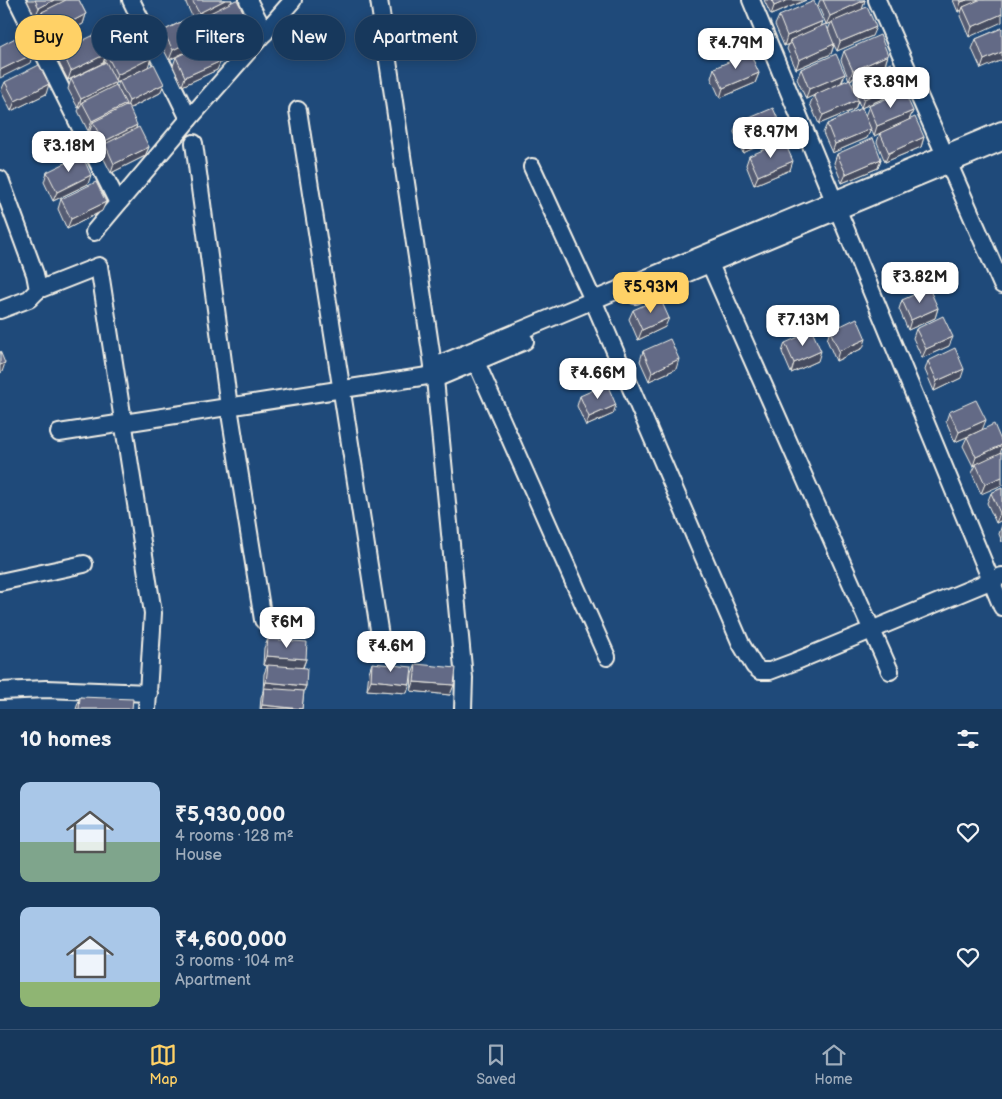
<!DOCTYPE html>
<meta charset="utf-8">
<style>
:root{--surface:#17385c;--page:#244365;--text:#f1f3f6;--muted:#9eacbb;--line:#365272;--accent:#ffd166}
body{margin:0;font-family:"Balsamiq Sans",sans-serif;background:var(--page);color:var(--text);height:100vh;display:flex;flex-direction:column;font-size:19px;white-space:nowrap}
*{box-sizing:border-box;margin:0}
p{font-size:16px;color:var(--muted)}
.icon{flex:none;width:28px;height:28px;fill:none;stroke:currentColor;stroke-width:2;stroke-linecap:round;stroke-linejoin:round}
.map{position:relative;height:709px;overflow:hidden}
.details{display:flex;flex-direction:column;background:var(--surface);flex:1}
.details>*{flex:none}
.hud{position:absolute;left:15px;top:15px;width:500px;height:45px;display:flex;gap:10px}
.price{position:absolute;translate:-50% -42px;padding:0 11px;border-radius:10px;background:#fff;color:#222;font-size:16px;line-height:32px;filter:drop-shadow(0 1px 2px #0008)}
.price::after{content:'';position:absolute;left:50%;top:30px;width:15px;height:11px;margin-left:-8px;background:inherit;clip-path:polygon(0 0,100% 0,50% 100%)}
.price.selected{background:var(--accent);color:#111}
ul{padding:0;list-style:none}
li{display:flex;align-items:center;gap:15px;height:125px;padding:0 20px}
li span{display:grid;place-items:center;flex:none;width:140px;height:100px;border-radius:10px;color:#555}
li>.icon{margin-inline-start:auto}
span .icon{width:60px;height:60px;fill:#fffc;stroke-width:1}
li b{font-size:21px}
h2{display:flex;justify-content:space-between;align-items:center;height:60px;padding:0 20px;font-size:21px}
.chip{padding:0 18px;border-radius:22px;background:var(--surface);box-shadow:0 2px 12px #0003,0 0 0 1px var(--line);font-size:18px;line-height:45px}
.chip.selected{background:var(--accent);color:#111}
.tabs{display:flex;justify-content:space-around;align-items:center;height:70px;border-top:1px solid var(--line);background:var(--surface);font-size:14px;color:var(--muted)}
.tabs a{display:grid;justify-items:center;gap:2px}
.tabs .selected{color:var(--accent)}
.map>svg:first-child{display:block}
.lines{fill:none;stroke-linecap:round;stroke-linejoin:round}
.minor-casing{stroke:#f4f1e8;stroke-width:20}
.minor{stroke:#1f4a7a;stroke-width:16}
.wall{fill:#555c73;stroke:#f4f1e8;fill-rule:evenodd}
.shaded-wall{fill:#454b5e;stroke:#f4f1e8}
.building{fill:#636b86;stroke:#f4f1e8}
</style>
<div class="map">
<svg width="1002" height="709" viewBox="0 0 1002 709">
<rect width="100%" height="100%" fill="#1f4a7a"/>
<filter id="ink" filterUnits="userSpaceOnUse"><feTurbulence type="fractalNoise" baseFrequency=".02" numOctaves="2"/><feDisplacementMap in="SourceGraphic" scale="10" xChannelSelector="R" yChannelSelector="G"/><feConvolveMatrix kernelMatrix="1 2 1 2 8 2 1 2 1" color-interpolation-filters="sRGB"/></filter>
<g filter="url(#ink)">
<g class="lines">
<defs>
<g id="minor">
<polyline points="17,0 118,203"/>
<polyline points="131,0 189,119"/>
<polyline points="248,0 265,33"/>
<polyline points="379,0 435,379 464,678 463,709"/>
<polyline points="751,0 1002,607"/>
<polyline points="877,0 1002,285"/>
<polyline points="298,110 380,636"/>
<polyline points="194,143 229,407 263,620"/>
<polyline points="532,167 593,300 741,644 754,666 760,671 770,671 794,662 1002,576"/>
<polyline points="0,179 35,274 38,290 29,299 0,310"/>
<polyline points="94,232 189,119 293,0"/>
<polyline points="706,255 890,671"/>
<polyline points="38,290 99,266 153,613 147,709"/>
<polyline points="635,295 1002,142"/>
<polyline points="472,353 607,657"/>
<polyline points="433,367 1002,130"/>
<polyline points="435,379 525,341"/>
<polyline points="59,433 434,375"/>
<polyline points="0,582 84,564"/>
<polyline points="0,691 46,689 149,693"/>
</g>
</defs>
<use href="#minor" class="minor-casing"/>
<use href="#minor" class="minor"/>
</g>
<g class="wall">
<polygon points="27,0 79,0 86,14 83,24 48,41 38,21 41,14 35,17"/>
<polygon points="187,0 232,0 231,3 243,29 213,43 217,70 182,86 173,66 176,57 207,42 205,39 204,43 169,60 159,40 163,31 192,16 186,3"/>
<polygon points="764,0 806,0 771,15"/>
<path d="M820,0H865L862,9L872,36L837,51L834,45L831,54L796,69L787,49L789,44L784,46L775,25L779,16L821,26L826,24L818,5ZM831,23L828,30L826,25Z"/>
<polygon points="953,0 1002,0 969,37 960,16 962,10 958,12"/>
<polygon points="1002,28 981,69 972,49 976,39"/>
<polygon points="62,51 106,54 103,63 68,80 58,61"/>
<polygon points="844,51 888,55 885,65 850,80 852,86 855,78 896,93 861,108 858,101 855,109 819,124 810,104 814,95 806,99 797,79 801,69 845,74 842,83 849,80 841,60"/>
<path d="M107,55L148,67L164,84L160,93L129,109L136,128L149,147L145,156L111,173L101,153L103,150L99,152L90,132V130L88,131L78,111L80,107L78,108L68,89L71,79L104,63ZM142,70L119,81L117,87L114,86L115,83Z"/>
<polygon points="714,68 759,73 755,83 720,98 711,78"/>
<polygon points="5,82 46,94 11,111 1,91"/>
<polygon points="869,106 913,111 909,120 924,137 921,147 885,162 877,142 880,133 874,136 871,129 867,138 832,153 823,133 827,124 865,116"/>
<polygon points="738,123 778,137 743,153 734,132"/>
<polygon points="837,154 881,159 878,168 842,183 834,163"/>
<polygon points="749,156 790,170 754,185 746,165"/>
<polygon points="47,172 88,184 53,201 44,182"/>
<polygon points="61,199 102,211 67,229 58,209"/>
<polygon points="902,300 938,308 935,318 908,330 899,309"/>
<polygon points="633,310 665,327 638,340 629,319"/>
<polygon points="916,329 949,346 922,358 913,338"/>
<polygon points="830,331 863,348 836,361 827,340"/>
<polygon points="785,343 818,361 791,373 782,352"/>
<polygon points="643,351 676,369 649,381 640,361"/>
<polygon points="928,361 961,378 934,391 925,370"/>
<polygon points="580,396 613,414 586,426 577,406"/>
<polygon points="949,412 982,430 955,442 946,421"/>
<polygon points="967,437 1002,443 981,494 972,473 976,465 973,466 963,446"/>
<polygon points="1002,488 1002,520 996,523 987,503 991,493"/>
<polygon points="1002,525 1002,542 999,534"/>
<polygon points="268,639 306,659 303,668 306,686 304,691 302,709 260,709 261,697 263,692 264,674 267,666 263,665 264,648"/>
<polygon points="372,663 407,693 367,690 369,672"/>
<polygon points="416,664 450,695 411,691 412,674"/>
<polygon points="80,697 132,709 76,709"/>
</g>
<g class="shaded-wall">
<polygon points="54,0 70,0 42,12 41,14 35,17 39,8"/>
<polygon points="225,0 232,0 230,5 202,17 201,20 195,23 199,13"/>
<polygon points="788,0 806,0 771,15 774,6"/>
<polygon points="865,0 862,10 826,25 830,16"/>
<polygon points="967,0 985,0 963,7 962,10 958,12 961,2"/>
<polygon points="86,14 83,24 48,41 52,32"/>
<polygon points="1002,14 1002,22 969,37 972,27"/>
<polygon points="247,19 243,29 209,46 212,36"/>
<polygon points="823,21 820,30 790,40 789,44 784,46 787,36"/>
<polygon points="876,27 872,36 837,51 840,42"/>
<polygon points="207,33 204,43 169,60 173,50"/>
<polygon points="834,44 831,54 796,69 799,60"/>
<polygon points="1002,52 1002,60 981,69 984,60"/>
<polygon points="33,54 30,63 0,78 0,70"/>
<polygon points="106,54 103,63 68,80 71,71"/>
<polygon points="888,55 885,65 849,80 853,71"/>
<polygon points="151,58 148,67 115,83 112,91 82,102 80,107 78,108 81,99 114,83 117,75"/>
<polygon points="221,61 217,70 182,86 185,77"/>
<polygon points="759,73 755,83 720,98 723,88"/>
<polygon points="845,74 841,83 806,99 809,89"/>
<polygon points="900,83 896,93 861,108 864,99"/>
<polygon points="49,84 46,94 11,111 15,101"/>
<polygon points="164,84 160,93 126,110 129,101"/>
<polygon points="858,100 855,109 819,124 823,115"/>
<polygon points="126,104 123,114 93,122 90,130 88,131 92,121"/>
<polygon points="913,111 909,120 874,136 877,126"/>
<polygon points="137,125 134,134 105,144 103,150 99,152 103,142"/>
<polygon points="782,128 778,137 743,153 746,143"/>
<polygon points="871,129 867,138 832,153 835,144"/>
<polygon points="924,137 921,147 885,162 889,153"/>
<polygon points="149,147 145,156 111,173 114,164"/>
<polygon points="881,159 878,168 842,183 846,174"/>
<polygon points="793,161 790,170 754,185 758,176"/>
<polygon points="91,175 88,184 53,201 57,192"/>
<polygon points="106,202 102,211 67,229 71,219"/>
<polygon points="938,308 935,318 908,330 911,320"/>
<polygon points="669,318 665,327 638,340 642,330"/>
<polygon points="953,337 949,346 922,358 926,349"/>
<polygon points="866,339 863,348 836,361 839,351"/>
<polygon points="821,351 818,361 791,373 794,363"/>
<polygon points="679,359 676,369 649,381 652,372"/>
<polygon points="5,363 2,372 0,373 0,365"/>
<polygon points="964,369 961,378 934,391 937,381"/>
<polygon points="616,405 613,414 586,426 589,417"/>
<polygon points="986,420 982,430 955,442 959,432"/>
<polygon points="1002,445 1002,448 1000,454 973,466 976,457"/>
<polygon points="1002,477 1002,485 981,494 985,484"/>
<polygon points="1002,512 1002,520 996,523 1000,513"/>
<polygon points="266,656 306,659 302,669 263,665"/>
<polygon points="371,680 410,684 407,693 367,690"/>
<polygon points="266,682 306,686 302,695 264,688 263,692"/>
<polygon points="414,682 454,685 450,695 411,691"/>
<polygon points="262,705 302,709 261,709"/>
</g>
<g class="building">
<polygon points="35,0 54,0 39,8"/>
<polygon points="66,0 79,0 86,14 52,32 42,12"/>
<polygon points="192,0 225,0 199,13"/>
<polygon points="236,0 237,0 247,19 212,36 202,17"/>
<polygon points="772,0 788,0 774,6"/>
<polygon points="823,0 865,0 830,16"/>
<polygon points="960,0 967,0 961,2"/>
<polygon points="979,0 1002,0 1002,14 972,27 963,7"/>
<polygon points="814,1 823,21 787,36 779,16"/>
<polygon points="867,7 876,27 840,42 832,22"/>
<polygon points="197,14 207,33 173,50 163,31"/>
<polygon points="826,24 834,44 799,60 790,40"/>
<polygon points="1002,28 1002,52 984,60 976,39"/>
<polygon points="23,34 33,54 0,70 0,46"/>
<polygon points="96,34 106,54 71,71 62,51"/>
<polygon points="880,35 888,55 853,71 844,51"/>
<polygon points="141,38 151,58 117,75 107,55"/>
<polygon points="211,40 221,61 185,77 176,57"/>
<polygon points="750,53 759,73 723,88 714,68"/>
<polygon points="836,54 845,74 809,89 801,69"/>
<polygon points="106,62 116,82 81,99 71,79"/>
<polygon points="891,63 900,83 864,99 855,78"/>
<polygon points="154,64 164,84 129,101 119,81"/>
<polygon points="39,65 49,84 15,101 5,82"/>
<polygon points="850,79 858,100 823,115 814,95"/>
<polygon points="116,85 126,104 92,121 82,102"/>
<polygon points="904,91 913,111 877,126 869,106"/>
<polygon points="128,105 137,125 103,142 93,122"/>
<polygon points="773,108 782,128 746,143 738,123"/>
<polygon points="862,108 871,129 835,144 827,124"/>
<polygon points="915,117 924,137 889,153 880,133"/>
<polygon points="139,127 149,147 114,164 105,144"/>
<polygon points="873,138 881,159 846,174 837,154"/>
<polygon points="784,141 793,161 758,176 749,156"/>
<polygon points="82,155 91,175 57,192 47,172"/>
<polygon points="96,182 106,202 71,219 61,199"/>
<polygon points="929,288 938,308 911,320 902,300"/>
<polygon points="660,298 669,318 642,330 633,310"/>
<polygon points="943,316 953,337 926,349 916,329"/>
<polygon points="857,318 866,339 839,351 830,331"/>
<polygon points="812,331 821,351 794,363 785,343"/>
<polygon points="670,339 679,359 652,372 643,351"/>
<polygon points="955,348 964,369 937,381 928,361"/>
<polygon points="0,351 5,363 0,365"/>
<polygon points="607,384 616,405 589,417 580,396"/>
<polygon points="976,400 986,420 959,432 949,412"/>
<polygon points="994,424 1002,443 1002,445 976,457 967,437"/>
<polygon points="1002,452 1002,477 985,484 976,464"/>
<polygon points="1002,488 1002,512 1000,513 991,493"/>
<polygon points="268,639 307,642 306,659 266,656"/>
<polygon points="372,663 412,667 410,684 371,680"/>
<polygon points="416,664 456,668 454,685 414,682"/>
<polygon points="268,665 307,668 306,686 266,682"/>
<polygon points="264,688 304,691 302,709 262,705"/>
<polygon points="80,697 133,699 132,709 79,709"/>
</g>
</g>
</svg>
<b class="price" style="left:736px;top:70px">₹4.79M</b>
<b class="price" style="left:891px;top:109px">₹3.89M</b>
<b class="price" style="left:771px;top:159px">₹8.97M</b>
<b class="price" style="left:69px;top:173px">₹3.18M</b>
<b class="price" style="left:920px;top:304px">₹3.82M</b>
<b class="price selected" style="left:651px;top:314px">₹5.93M</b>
<b class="price" style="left:803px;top:347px">₹7.13M</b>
<b class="price" style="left:598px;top:400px">₹4.66M</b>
<b class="price" style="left:287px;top:649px">₹6M</b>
<b class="price" style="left:391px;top:673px">₹4.6M</b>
<div class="hud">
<a class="chip selected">Buy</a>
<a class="chip">Rent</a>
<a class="chip">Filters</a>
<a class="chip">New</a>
<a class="chip">Apartment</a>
</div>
</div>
<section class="details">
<h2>10 homes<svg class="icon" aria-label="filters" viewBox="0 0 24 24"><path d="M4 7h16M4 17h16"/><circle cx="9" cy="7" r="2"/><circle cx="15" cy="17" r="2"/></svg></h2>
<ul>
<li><span style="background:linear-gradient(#a9c7e8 60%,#7fa58c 0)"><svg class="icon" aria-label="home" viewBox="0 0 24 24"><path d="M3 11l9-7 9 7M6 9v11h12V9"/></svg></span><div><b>₹5,930,000</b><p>4 rooms · 128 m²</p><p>House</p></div><svg class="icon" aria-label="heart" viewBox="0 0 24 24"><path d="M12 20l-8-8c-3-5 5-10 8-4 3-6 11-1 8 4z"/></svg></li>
<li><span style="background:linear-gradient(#a9c7e8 75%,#8fb573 0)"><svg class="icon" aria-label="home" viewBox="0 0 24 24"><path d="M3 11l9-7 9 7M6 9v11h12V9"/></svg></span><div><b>₹4,600,000</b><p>3 rooms · 104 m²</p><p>Apartment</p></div><svg class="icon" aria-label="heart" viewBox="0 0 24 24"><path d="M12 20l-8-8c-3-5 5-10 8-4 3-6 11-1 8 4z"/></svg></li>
</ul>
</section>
<nav class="tabs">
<a class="selected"><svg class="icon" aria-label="map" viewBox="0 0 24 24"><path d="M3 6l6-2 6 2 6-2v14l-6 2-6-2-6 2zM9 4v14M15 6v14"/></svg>Map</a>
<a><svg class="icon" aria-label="saved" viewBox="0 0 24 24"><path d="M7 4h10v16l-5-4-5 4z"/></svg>Saved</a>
<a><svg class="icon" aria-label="home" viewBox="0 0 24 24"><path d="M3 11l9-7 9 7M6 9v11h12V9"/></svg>Home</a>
</nav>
